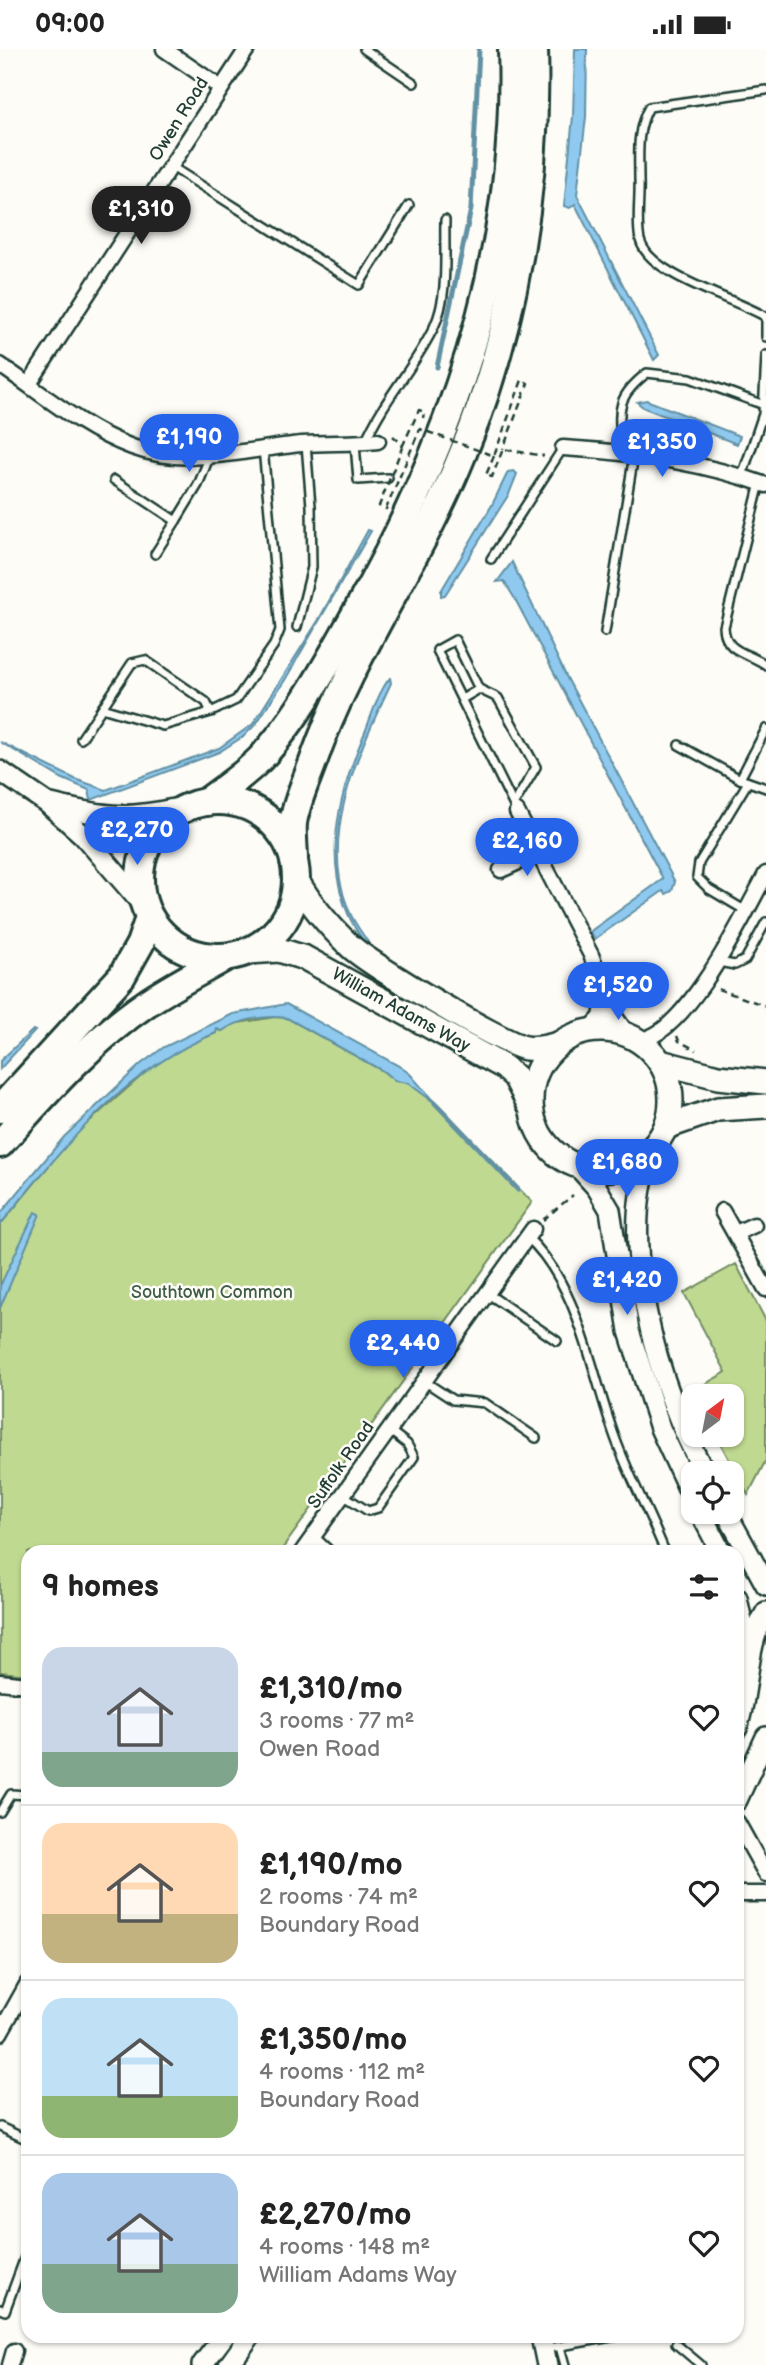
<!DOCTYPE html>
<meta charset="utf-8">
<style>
:root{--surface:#fff;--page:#f2f2f2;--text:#222;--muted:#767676;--line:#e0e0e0;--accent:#2563eb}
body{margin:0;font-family:"Balsamiq Sans",sans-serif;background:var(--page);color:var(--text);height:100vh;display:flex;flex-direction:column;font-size:26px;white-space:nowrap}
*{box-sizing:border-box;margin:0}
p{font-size:23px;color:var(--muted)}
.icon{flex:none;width:38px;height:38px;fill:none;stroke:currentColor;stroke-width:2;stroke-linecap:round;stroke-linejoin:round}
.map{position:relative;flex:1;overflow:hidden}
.details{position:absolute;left:21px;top:1496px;width:723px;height:798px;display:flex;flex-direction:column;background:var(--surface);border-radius:21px;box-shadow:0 2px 5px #0004}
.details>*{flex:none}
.needle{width:46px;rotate:32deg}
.tools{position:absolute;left:681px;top:1335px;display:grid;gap:14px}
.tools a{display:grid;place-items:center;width:63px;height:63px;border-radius:14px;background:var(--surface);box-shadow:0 2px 5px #0004;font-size:35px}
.price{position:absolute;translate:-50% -60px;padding:0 16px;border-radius:24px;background:var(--accent);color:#fff;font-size:23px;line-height:46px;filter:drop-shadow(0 2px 4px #0008)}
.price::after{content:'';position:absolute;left:50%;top:42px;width:21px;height:16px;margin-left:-10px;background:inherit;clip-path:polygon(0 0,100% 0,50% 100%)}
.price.on{background:#222;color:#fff}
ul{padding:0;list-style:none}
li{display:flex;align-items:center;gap:21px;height:175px;padding:0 21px}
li+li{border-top:2px solid var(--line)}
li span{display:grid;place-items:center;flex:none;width:196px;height:140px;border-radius:21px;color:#555}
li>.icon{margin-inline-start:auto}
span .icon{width:84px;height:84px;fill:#fffc;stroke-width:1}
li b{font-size:30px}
h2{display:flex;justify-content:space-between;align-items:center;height:84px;padding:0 21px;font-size:30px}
.status{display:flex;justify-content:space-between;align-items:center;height:49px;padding:0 35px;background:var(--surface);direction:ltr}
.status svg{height:19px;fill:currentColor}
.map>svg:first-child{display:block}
.green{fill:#bfd991;stroke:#6f8b62;stroke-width:2}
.water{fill:#8fc9ef;stroke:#6291a4;stroke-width:2}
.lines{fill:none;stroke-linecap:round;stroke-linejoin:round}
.stream{stroke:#6291a4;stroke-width:5}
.lane-casing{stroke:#1f3d34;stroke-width:12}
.street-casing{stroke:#1f3d34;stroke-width:19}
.secondary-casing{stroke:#1f3d34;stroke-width:24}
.primary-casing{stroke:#1f3d34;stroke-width:28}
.highway-casing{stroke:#1f3d34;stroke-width:32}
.path{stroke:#1f3d34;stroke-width:2.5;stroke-dasharray:7 5;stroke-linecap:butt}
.lane{stroke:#fdfcf7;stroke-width:7}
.street{stroke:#fdfcf7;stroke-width:14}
.secondary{stroke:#fdfcf7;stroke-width:19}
.primary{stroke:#fdfcf7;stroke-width:23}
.highway{stroke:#fdfcf7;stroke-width:26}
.path-bridge{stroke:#1f3d34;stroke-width:2.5;stroke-dasharray:7 5;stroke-linecap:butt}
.labels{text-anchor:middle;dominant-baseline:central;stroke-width:5;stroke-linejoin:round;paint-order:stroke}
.street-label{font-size:18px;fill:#1f3d34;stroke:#fdfcf7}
.park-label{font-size:18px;fill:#3f5c47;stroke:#fdfcf7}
</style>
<div class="status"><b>09:00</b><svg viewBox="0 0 49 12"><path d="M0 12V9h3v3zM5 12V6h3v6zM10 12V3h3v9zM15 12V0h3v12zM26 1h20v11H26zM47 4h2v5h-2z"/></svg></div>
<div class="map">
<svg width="766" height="2316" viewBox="0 0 766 2316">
<rect width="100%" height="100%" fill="#fdfcf7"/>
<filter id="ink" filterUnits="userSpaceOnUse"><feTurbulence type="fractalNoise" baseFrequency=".0143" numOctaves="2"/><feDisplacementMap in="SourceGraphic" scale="14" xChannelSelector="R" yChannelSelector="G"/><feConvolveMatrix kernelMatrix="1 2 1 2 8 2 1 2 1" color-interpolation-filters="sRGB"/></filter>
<g filter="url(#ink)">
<g class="green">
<polygon points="275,968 287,969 384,1023 395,1032 408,1033 438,1055 532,1153 280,1503 28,1503 28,1626 0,1623 0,1259 5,1243 0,1239 0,1176 75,1085 154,1016 185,997 216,984 217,980 222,982 232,975"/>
<polygon points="736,1215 766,1272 766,1411 748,1446 716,1386 732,1386 732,1348 698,1347 695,1341 726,1323 684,1244"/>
</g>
<g class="water">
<polygon points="575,0 587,0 586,68 577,146 659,306 654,311 575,155 570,159 564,157 573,67"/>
<polygon points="646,351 740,387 737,395 644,359 637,353"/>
<polygon points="514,422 517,425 509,445 445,546 441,547 441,542 492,456 508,423"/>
<polygon points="368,481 371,482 285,631 256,675 244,687 219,703 91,751 89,741 61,729 0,693 75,730 106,741 219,699 253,675 318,572"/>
<polygon points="512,513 567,629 675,833 672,842 666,845 663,842 595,890 590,884 592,881 663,830 515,550 504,532 497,533"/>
<path d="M390,629L391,634C360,701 318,784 348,859C353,873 362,884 370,896L368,899C317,832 334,755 365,683C372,666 378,643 390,629Z"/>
<path d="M286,955L399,1017L410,1025L435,1054L408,1034L395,1032L383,1022L287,969C266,966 240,970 222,982L217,980L216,984C123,1021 62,1100 0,1176V1165L64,1088L141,1015L164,998L233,965Z"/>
<polygon points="33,981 35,982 0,1020 0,1012"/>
<polygon points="35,1163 40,1165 0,1259 0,1237"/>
</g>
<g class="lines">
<g class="stream">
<polyline points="437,318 471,160 479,0"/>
<polyline points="435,1054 518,1141"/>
</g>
<defs>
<g id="lane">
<polyline points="364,0 414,34"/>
<path d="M766,41L649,58C636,81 639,105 639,131C640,150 636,173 640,191C649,227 735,249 766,268V288"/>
<polyline points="172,118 359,236 409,156"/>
<path d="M365,393C384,349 415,318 434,278C449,247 444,204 445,171"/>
<polyline points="355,395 358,431 388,429"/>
<path d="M622,404C620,364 612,351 647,324L690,329L764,356"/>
<polyline points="742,427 763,365 766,306"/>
<polyline points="114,431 176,472 198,436 209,409"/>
<path d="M760,434L724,578C725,604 748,603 766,616"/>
<polyline points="155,505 176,472"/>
<polyline points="491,510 563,399"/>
<polyline points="297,578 312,518 311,457 306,395"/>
<polyline points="605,583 634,406"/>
<polyline points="462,650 479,640"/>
<polyline points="211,663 206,653 145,611 132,614 102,659 163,677 211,663 236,651 274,596 280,581 263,399"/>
<polyline points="81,690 102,659"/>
<polyline points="679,696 740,730 766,739"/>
<polyline points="740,730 766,680"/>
<polyline points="514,755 536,718 498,649 479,640 455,591 437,601 517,763"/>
<polyline points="746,862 709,840 697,828 699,814 748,733"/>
<polyline points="718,913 735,916 745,911 766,873"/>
<path d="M527,1188C579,1235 592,1327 616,1391C630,1429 650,1465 665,1503"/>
<polyline points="487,1244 557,1292"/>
<polyline points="424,1332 453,1351 485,1354 536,1389"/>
<polyline points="343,1446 368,1462 378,1459 414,1408 407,1395 389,1381"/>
<polyline points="0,1763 11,1745 28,1746"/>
<polyline points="0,2078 28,2091"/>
<polyline points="0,2260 5,2262 28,2200"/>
<polyline points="676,2295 701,2316"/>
<polyline points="560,2298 565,2316"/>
<polyline points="544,2300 617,2287"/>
</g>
<g id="street">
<polyline points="164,0 221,39"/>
<path d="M0,316C43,345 83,380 132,398C188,419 246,400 302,395C328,393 353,395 378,392"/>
<polyline points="29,335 247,0"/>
<path d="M563,399C631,403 702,413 766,436"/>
<polyline points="517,763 591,906 614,966 629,987"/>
<polyline points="501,821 538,804"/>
<polyline points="588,982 601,968 605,946"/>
<path d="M637,991C684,991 745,864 766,825"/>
<polyline points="722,1162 766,1240"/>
<polyline points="736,1184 754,1176"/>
<polyline points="312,1490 326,1503"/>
<polyline points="302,1503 533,1180"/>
<polyline points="0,1633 28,1636"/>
<polyline points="737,1773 766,1825"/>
<polyline points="737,1845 766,1845"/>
<polyline points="0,1984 28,1934"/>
<polyline points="10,2316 14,2302"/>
</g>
<g id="secondary">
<polyline points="0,722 47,754 83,786 144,857"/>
<path d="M51,755C111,770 128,770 189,757"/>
<path d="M652,1101C614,1192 659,1341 705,1424"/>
<polyline points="579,1119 597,1139 610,1161 629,1282 660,1379 693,1450"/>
<polyline points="700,1463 721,1503"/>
<polyline points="726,1463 766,1536"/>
<polyline points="737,1549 749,1606"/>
<path d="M737,1679C750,1641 745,1597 766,1563"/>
<polyline points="737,1751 766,1688"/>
<polyline points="541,2287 547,2316"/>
<polyline points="202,2316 224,2287"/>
<polyline points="229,2316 250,2287"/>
</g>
<g id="primary">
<path d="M296,830C310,855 329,877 350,897C369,915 504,996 526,999C537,1001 548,998 558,995"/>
<polyline points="248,903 279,901 305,909 504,1018 515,1028 530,1057"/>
<circle cx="601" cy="1051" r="70"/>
<polyline points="660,1013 718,1028 766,1033"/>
<polyline points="666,1078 718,1060 766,1057"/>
</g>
<g id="highway">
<circle cx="218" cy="830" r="78"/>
<path d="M206,753C225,739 244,726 260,710C297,671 332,607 358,560C454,389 519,198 512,0"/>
<path d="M294,811C294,799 292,786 293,774C296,754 306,732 313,713C351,604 420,511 463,404C515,279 538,135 534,0"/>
<polyline points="0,1060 122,927 140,895 149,869"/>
<path d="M0,1095C45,1045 91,992 147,954C172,937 200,923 226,908"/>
</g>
</defs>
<use href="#lane" class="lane-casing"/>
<use href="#street" class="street-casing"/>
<use href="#secondary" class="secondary-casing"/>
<use href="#primary" class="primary-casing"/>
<use href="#highway" class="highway-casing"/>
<g class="path">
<polyline points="393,387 403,396 419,361 424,363 423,369"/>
<polyline points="494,407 486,426 492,428 503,400 544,407"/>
<polyline points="718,940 766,957"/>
<polyline points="677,987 679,992 696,1001"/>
<polyline points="543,1171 573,1146"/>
<polyline points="657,1224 674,1223"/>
</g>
<use href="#lane" class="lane"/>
<use href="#street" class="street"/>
<use href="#secondary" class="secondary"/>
<use href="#primary" class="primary"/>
<use href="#highway" class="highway"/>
<polyline class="path-bridge" points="403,396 379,457 386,460 420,380 494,407 522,331 528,334 503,400"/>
</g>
</g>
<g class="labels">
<g class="street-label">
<text transform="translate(179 70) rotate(-58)">Owen Road</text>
<text transform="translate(401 961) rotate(29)">William Adams Way</text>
<text transform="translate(341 1416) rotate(-55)">Suffolk Road</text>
</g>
<g class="park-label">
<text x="212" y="1243">Southtown Common</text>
</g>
</g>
</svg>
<div class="tools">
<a><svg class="needle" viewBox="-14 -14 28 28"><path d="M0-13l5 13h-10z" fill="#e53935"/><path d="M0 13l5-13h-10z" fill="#767676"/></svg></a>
<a><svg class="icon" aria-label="locate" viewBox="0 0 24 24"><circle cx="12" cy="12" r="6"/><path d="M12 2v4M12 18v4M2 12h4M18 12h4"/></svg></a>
</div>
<b class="price on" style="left:141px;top:197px">£1,310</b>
<b class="price" style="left:189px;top:425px">£1,190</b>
<b class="price" style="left:662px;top:430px">£1,350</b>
<b class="price" style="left:137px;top:818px">£2,270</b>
<b class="price" style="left:527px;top:829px">£2,160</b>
<b class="price" style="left:618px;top:973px">£1,520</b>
<b class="price" style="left:627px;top:1150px">£1,680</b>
<b class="price" style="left:627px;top:1268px">£1,420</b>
<b class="price" style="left:403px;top:1331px">£2,440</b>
<section class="details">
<h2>9 homes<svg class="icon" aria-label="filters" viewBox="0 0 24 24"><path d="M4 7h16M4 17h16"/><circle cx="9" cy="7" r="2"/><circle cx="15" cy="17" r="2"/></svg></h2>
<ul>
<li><span style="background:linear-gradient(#c9d6e8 75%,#7fa58c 0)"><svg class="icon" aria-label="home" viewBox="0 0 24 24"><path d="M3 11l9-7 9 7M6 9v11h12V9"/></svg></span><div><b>£1,310/mo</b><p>3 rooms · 77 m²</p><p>Owen Road</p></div><svg class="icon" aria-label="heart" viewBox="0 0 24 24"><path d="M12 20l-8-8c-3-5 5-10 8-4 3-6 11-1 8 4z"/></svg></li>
<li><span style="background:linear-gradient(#ffd9b3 65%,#c2b280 0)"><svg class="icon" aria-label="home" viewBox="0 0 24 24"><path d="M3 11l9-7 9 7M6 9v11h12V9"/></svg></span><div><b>£1,190/mo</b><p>2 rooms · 74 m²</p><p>Boundary Road</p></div><svg class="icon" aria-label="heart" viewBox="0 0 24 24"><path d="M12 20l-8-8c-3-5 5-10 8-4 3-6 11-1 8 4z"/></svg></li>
<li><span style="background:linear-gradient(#bfe0f5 70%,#8fb573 0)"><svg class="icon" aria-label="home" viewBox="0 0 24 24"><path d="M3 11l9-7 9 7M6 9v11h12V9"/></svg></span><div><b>£1,350/mo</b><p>4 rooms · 112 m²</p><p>Boundary Road</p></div><svg class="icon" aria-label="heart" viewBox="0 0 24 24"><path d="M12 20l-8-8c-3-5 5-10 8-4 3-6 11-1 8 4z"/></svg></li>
<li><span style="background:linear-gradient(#a9c7e8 65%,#7fa58c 0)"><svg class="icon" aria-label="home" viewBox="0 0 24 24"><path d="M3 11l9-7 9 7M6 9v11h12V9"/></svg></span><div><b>£2,270/mo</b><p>4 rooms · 148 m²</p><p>William Adams Way</p></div><svg class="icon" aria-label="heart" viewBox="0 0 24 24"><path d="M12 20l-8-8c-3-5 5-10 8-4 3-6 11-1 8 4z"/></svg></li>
</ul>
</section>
</div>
